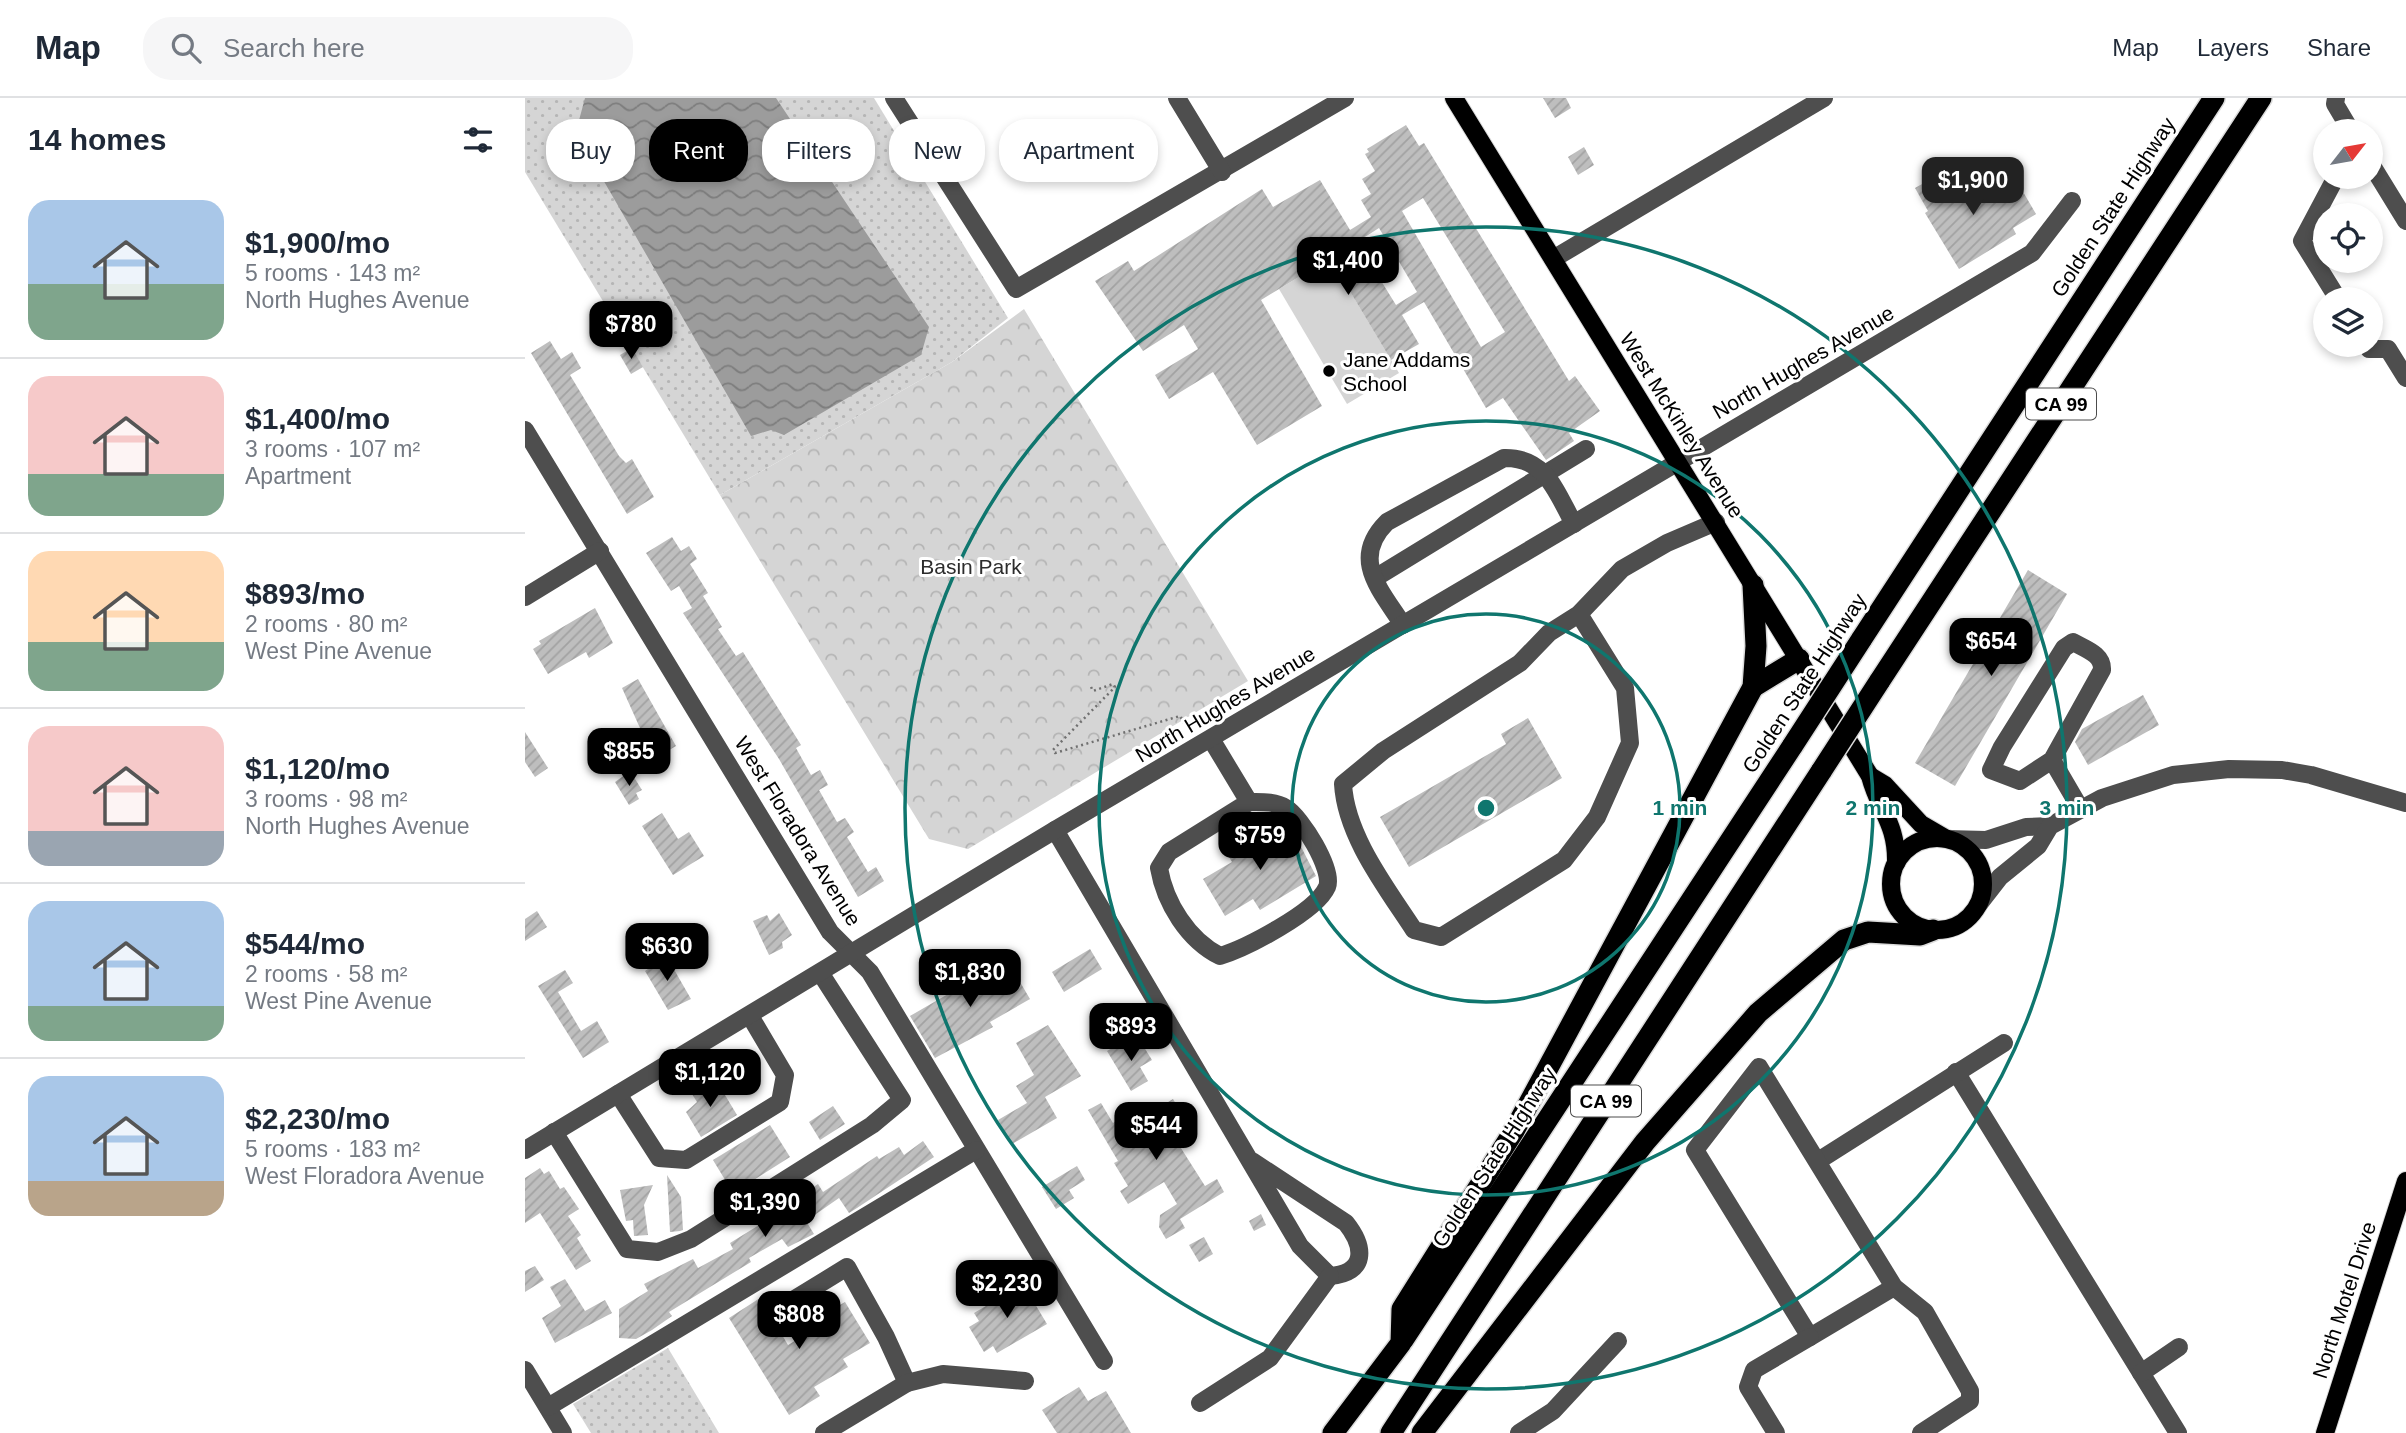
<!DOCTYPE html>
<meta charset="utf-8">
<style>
:root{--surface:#fff;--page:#f6f6f7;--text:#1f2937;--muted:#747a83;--line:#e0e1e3;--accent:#000}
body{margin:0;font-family:Arial,sans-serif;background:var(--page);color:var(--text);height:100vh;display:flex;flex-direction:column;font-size:26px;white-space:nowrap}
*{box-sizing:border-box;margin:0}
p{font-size:23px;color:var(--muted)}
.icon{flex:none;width:38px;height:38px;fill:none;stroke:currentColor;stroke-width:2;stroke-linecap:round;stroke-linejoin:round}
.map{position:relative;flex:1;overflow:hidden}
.drawer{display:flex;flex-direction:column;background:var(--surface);width:525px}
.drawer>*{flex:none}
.guide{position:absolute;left:21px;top:21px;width:665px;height:63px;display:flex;gap:14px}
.needle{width:46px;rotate:59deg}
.tools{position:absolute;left:1788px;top:21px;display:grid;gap:14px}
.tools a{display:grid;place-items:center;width:70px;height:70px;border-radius:50%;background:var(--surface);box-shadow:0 4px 10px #0003;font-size:35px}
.price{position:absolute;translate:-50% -60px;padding:0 16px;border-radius:14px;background:var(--accent);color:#fff;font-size:23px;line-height:46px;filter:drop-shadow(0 2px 4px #0008)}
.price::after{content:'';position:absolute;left:50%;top:42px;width:21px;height:16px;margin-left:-10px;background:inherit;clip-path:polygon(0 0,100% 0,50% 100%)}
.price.on{background:#222;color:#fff}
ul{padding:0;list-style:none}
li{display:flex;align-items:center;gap:21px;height:175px;padding:0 28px}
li+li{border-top:2px solid var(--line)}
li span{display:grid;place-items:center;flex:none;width:196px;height:140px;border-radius:21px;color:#555}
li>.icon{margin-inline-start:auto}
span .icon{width:84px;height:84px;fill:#fffc;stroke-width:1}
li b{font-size:30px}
h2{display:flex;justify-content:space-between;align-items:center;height:84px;padding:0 28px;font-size:30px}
.chip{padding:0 24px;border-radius:28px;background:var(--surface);box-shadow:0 4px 10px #0003;font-size:24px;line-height:63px}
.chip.on{background:var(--accent);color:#fff}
header{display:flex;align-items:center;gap:42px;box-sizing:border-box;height:98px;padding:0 35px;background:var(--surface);border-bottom:2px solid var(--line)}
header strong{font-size:33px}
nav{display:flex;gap:38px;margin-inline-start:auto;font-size:24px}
.search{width:490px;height:63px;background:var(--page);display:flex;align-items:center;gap:18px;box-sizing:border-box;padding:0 24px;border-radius:28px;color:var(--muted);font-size:26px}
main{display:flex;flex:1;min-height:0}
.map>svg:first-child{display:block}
.grass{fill:url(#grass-dots)}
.forest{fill:url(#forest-crowns)}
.pitch{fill:#d5d5d5}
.water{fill:url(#water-waves)}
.building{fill:url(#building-hatch);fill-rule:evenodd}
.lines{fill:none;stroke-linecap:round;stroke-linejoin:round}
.major-casing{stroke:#dbdbdb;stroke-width:20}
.highway-casing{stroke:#dbdbdb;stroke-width:24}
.path{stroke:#707070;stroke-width:2.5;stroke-dasharray:2 3.5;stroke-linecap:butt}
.minor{stroke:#4e4e4e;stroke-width:18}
.major{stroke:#000;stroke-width:18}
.highway{stroke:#000;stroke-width:21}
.highway-bridge-casing{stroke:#dbdbdb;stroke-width:24;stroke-linecap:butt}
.highway-bridge{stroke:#000;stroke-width:21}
.ring{fill:none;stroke:#0f766e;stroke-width:3.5}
.poi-dot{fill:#000;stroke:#fff;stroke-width:2.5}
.labels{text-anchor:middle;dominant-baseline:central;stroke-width:6;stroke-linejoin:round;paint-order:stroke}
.shield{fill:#fff;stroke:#4c4c4c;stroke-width:2}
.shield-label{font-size:19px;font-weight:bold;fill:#000}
.street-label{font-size:21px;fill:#000;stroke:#fff}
.poi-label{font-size:21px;fill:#000;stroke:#fff;text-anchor:start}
.park-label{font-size:21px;fill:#2c2c2c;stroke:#fff}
.centre{fill:#0f766e;stroke:#fff;stroke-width:3.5}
.ring-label{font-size:21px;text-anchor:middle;font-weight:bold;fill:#0f766e;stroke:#fff;stroke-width:6;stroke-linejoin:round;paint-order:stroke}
</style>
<header>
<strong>Map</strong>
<div class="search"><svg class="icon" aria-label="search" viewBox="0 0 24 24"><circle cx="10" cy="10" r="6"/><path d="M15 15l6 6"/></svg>Search here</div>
<nav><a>Map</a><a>Layers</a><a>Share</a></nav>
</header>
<main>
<section class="drawer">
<h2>14 homes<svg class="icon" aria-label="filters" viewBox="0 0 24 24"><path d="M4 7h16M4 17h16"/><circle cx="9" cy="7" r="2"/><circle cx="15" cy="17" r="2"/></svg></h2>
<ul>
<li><span style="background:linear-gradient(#a9c7e8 60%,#7fa58c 0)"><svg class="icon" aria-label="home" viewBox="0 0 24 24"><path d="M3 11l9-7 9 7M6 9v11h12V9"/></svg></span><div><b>$1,900/mo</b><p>5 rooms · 143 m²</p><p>North Hughes Avenue</p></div></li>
<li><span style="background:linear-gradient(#f6c9c9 70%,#7fa58c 0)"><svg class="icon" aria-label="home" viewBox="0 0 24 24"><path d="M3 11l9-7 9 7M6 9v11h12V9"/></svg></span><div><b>$1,400/mo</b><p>3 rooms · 107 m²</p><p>Apartment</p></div></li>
<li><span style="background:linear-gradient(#ffd9b3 65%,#7fa58c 0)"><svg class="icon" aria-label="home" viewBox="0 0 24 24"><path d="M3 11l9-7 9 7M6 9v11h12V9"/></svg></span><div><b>$893/mo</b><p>2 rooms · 80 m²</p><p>West Pine Avenue</p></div></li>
<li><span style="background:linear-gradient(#f6c9c9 75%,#9aa5b1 0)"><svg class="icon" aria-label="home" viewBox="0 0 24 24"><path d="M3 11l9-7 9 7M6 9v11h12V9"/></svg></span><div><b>$1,120/mo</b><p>3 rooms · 98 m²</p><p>North Hughes Avenue</p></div></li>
<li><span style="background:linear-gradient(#a9c7e8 75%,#7fa58c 0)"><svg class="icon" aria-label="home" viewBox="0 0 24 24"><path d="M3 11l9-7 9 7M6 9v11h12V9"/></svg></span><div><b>$544/mo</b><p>2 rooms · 58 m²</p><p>West Pine Avenue</p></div></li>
<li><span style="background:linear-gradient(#a9c7e8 75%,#b9a48a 0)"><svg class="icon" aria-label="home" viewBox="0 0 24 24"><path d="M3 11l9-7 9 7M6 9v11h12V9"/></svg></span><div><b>$2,230/mo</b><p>5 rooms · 183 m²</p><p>West Floradora Avenue</p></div></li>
</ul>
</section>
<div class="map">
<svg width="1881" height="1335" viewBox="0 0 1881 1335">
<defs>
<pattern id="grass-dots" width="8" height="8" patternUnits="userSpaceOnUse" patternTransform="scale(1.75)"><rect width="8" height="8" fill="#d5d5d5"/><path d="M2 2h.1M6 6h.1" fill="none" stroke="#b5b5b5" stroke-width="1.8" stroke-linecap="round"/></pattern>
<pattern id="forest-crowns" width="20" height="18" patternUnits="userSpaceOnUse" patternTransform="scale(1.75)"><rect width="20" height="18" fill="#d5d5d5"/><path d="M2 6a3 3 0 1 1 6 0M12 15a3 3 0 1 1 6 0" fill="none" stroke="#b5b5b5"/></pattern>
<pattern id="water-waves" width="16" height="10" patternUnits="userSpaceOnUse" patternTransform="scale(1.75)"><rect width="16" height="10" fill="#9c9c9c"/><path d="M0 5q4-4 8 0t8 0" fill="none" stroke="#7d7d7d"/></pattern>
<pattern id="building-hatch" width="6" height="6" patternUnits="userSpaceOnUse" patternTransform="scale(1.75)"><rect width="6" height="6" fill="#bebebe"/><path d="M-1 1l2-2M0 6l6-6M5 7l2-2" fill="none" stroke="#a2a2a2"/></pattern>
</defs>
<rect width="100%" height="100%" fill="#fff"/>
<g class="grass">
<polygon points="0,0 349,0 483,220 427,264 195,397 0,74"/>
<polygon points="143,1250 194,1335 66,1335 48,1306"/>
</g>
<polygon class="forest" points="499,211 723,583 443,751 404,741 195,397 427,264"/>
<polygon class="pitch" points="805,160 874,275 822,306 754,191"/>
<polygon class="water" points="60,0 251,0 404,229 396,257 259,337 246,332 226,338 58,47 53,26"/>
<g class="building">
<polygon points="1018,0 1041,0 1046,10 1030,20"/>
<path d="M881,27L894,48L899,45L1044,283L1050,278L1075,313L1044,335L1049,343L1021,362L978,300L961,310L899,204L877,217L894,246L866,262L805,160L736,202L797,308L732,347L688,274L644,301L630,277L673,251L659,227L618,253L570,183L603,163L609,173L737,91L748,109L795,82L825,132L846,119L836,102L846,96L837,81L850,73L840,56L844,54L842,51ZM898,100L980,234L956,249L877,113ZM854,130L892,194L871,207L832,144Z"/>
<polygon points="1059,49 1069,67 1053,77 1043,59"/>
<polygon points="1417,75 1430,96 1457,80 1470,101 1494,87 1511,116 1488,130 1491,136 1434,171 1400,115 1403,113 1390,90"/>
<polygon points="25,243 36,261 47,254 56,270 45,277 94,358 101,365 107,361 129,399 102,416 6,255"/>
<polygon points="107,250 118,269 106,276 95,257"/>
<polygon points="147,439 156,453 164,448 172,461 165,466 183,495 178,498 197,529 193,531 211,558 218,554 276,647 271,650 286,677 295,672 303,687 294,692 312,724 320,720 329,734 322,739 343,774 351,769 359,783 333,799 254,661 158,515 167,510 154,488 146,493 121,455"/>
<polygon points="1503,472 1542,496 1430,688 1390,665"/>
<polygon points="70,510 88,545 64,560 61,554 23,576 8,551 16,546 14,543"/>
<polygon points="113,581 151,648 110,672 100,656 116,647 113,642 119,639 97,590"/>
<polygon points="1618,597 1634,627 1563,667 1550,644 1557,631"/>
<polygon points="1003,620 1037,680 884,769 855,719 981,646 976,636"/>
<polygon points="0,634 23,670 10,679 0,664"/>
<polygon points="105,673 117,692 111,695 114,701 104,707 90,684"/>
<polygon points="137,715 153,741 164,734 179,758 148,777 117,728"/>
<polygon points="747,726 758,744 770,737 791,778 735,812 728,801 700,818 678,781 707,764 701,754"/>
<polygon points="12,813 22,829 0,843 0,821"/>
<polygon points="254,815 267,837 257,844 258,850 244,857 228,823 242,817 245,823"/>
<polygon points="565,851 577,871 539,894 527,874"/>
<polygon points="136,858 139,863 143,861 166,901 143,912 120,873 123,871 120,867"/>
<polygon points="482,862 505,901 465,924 468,929 410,960 385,918"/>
<polygon points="40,872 48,885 33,894 56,933 72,923 84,944 58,960 13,888"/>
<polygon points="523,927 556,978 520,999 532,1020 487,1046 473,1022 502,1005 491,988 509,977 491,945"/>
<polygon points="607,943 611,949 617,946 627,962 615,969 623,983 606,993 582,953 598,944 600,947"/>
<polygon points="191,982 212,1017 176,1039 161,1014 172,1004 167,996"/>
<polygon points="648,1001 657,1016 654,1018 658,1024 647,1031 654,1047 680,1088 692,1081 699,1094 655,1121 660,1130 641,1141 634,1129 635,1117 652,1106 639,1084 603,1106 595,1093 603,1088 589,1065 593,1063 563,1012 576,1005 588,1025 601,1016 607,1026"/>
<polygon points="308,1008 320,1026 295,1042 284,1024"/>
<polygon points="245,1027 265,1059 208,1095 188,1062"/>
<polygon points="398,1043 409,1059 332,1110 324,1115 314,1100 281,1123 289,1136 263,1149 257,1141 224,1160 226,1164 144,1214 147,1218 127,1232 111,1241 94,1240 94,1211 123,1193 119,1186 168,1161 173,1170 208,1151 205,1145 244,1121 240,1115 265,1098 268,1103 293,1086 298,1094 352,1058 354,1061 374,1049 379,1057"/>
<polygon points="552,1068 560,1082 544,1092 549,1100 531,1111 517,1089"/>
<polygon points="15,1070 19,1076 24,1073 35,1091 39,1089 54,1111 43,1118 56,1137 52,1140 66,1163 51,1172 15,1115 0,1125 0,1080"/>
<polygon points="142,1077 156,1099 158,1132 155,1133 145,1134"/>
<polygon points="128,1087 119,1107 123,1137 109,1138 108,1122 101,1123 95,1092"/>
<polygon points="736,1116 741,1127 729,1133 724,1123"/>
<polygon points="679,1139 688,1156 674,1164 664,1147"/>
<polygon points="10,1168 19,1182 0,1194 0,1173"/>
<polygon points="40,1181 60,1213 80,1202 87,1215 30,1245 17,1220 36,1208 25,1189"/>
<polygon points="498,1186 522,1226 472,1255 468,1248 459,1254 444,1229 454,1223 449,1215"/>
<polygon points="235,1200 263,1247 288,1232 284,1225 320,1204 345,1245 318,1261 323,1269 289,1289 295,1298 264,1317 204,1220"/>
<polygon points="554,1289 563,1303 581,1293 606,1335 532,1335 517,1312"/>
</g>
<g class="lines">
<defs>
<g id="major">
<path d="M929,0L1345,678C1354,713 1372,725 1371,765"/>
<polyline points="1345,678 1360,687 1396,726 1420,740"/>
<circle cx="1412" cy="786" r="46"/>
<polyline points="1800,1335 1881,1083"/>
</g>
<g id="highway">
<polyline points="1336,542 1689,0"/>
<polyline points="1354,584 1736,0"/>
<polyline points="1228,589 1274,561"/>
<polyline points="878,1242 1268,647"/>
<polyline points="808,1335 876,1245 877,1211 989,1033 1228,589 1231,548 1228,487"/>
<polyline points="866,1335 1297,672"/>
<polyline points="897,1335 1120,1044 1233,915 1319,842 1343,834 1395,837 1408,832"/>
</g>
</defs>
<use href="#major" class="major-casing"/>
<use href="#highway" class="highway-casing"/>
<polyline class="path" points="566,589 568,593 588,586 590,589 528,652 530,655 655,618 660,627"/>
<g class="minor">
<polyline points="369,0 491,191 820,0"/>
<polyline points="652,0 697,74"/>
<polyline points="1811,0 1810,6 1826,33"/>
<polyline points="1846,66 1881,123"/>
<polyline points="1811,79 1777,143 1813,201"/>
<polyline points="1028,161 1299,0"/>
<polyline points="1842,247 1844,251 1863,251 1881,280"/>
<polyline points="0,332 305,834 345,874 579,1263"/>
<polyline points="850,480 1061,351"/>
<polyline points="0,499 75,453"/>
<path d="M1054,516L1100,590L1105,645L1072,719L1039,762L916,839L889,832C861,789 821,738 818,686L858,653L995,565L1024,535L1054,516L1097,471L1142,445L1191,424"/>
<path d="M878,527C855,491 825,461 862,424L979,360C1021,359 1031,394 1049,426"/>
<path d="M686,641L724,704C736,704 750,703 761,710C776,719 809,772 802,789C791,814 721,850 695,858C663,842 640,805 634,770L644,754L724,704"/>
<path d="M1527,662L1495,683L1466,672L1477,649L1539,550L1548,544C1560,551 1578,556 1577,572L1527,662L1555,710"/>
<path d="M530,732L775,1148L805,1178C842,1175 840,1149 821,1125L727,1063"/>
<polyline points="1421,741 1461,742 1501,729 1525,728"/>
<polyline points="1454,806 1475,779 1513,748 1525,728 1577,700 1648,677 1704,671 1757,672 1786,677 1881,705"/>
<polyline points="1431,974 1653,1335"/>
<polyline points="93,996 134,1060 161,1062 255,1004 260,977 225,918"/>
<polyline points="29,1034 102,1151 133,1154 166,1141 347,1027 377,1002 296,876"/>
<polyline points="0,1052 530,732 1507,155 1547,103"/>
<polyline points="1293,1063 1479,945"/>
<polyline points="1369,1189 1285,1239 1170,1052 1234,969 1369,1189 1400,1214 1445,1293 1445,1303 1396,1335"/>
<polyline points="265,1204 322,1169 361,1239 382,1285"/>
<polyline points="0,1272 38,1335"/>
<polyline points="1616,1275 1654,1249"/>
<polyline points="675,1305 745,1260 805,1178"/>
<polyline points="23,1309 451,1052"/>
<polyline points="299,1335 382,1285 418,1276 500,1283"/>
<polyline points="994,1335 1028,1313 1093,1243"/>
<polyline points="1251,1335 1223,1289 1229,1272 1285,1239"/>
</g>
<use href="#major" class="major"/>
<use href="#highway" class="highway"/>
<defs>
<g id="highway-bridge">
<polyline points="1268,647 1336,542"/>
<polyline points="1297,672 1354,584"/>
</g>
</defs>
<use href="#highway-bridge" class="highway-bridge-casing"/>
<use href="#highway-bridge" class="highway-bridge"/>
</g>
<g class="ring">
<circle cx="961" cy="710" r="194"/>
<circle cx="961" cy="710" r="387"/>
<circle cx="961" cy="710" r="581"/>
</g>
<circle class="poi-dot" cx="804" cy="273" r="7"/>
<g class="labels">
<g class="shield">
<rect x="1501" y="290.5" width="70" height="31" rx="5"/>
<rect x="1046" y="987.5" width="70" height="31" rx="5"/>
</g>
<g class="shield-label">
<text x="1536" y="306">CA 99</text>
<text x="1081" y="1003">CA 99</text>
</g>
<g class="street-label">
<text transform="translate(1588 109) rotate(-57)">Golden State Highway</text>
<text transform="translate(1278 264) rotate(-30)">North Hughes Avenue</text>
<text transform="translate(1157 327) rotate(58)">West McKinley Avenue</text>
<text transform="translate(1279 585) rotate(-57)">Golden State Highway</text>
<text transform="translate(700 606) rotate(-31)">North Hughes Avenue</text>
<text transform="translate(273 733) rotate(58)">West Floradora Avenue</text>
<text transform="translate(969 1059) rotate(-57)">Golden State Highway</text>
<text transform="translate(1819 1202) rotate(-72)">North Motel Drive</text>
</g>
<g class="poi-label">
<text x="818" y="261">Jane Addams<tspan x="818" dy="24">School</tspan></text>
</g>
<g class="park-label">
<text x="446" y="468">Basin Park</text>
</g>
</g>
<circle cx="961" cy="710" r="10" class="centre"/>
<g class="ring-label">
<text x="1155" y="717">1 min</text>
<text x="1348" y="717">2 min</text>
<text x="1542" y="717">3 min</text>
</g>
</svg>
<div class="tools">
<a><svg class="needle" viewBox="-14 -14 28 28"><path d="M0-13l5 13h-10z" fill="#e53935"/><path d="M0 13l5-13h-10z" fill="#747a83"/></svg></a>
<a><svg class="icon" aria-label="locate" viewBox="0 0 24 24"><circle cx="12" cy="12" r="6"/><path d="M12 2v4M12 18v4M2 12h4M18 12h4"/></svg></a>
<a><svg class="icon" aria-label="layers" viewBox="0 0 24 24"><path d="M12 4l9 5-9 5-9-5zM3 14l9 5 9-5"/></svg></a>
</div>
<b class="price on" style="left:1448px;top:119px">$1,900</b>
<b class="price" style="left:823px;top:199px">$1,400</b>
<b class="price" style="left:106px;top:263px">$780</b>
<b class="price" style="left:1466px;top:580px">$654</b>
<b class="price" style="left:104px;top:690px">$855</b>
<b class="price" style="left:735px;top:774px">$759</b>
<b class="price" style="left:142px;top:885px">$630</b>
<b class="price" style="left:445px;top:911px">$1,830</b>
<b class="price" style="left:606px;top:965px">$893</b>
<b class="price" style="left:185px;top:1011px">$1,120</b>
<b class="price" style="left:631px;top:1064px">$544</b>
<b class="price" style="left:240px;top:1141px">$1,390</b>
<b class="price" style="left:482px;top:1222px">$2,230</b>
<b class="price" style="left:274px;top:1253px">$808</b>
<div class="guide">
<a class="chip">Buy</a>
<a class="chip on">Rent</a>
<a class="chip">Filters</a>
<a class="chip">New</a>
<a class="chip">Apartment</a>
</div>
</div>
</main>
